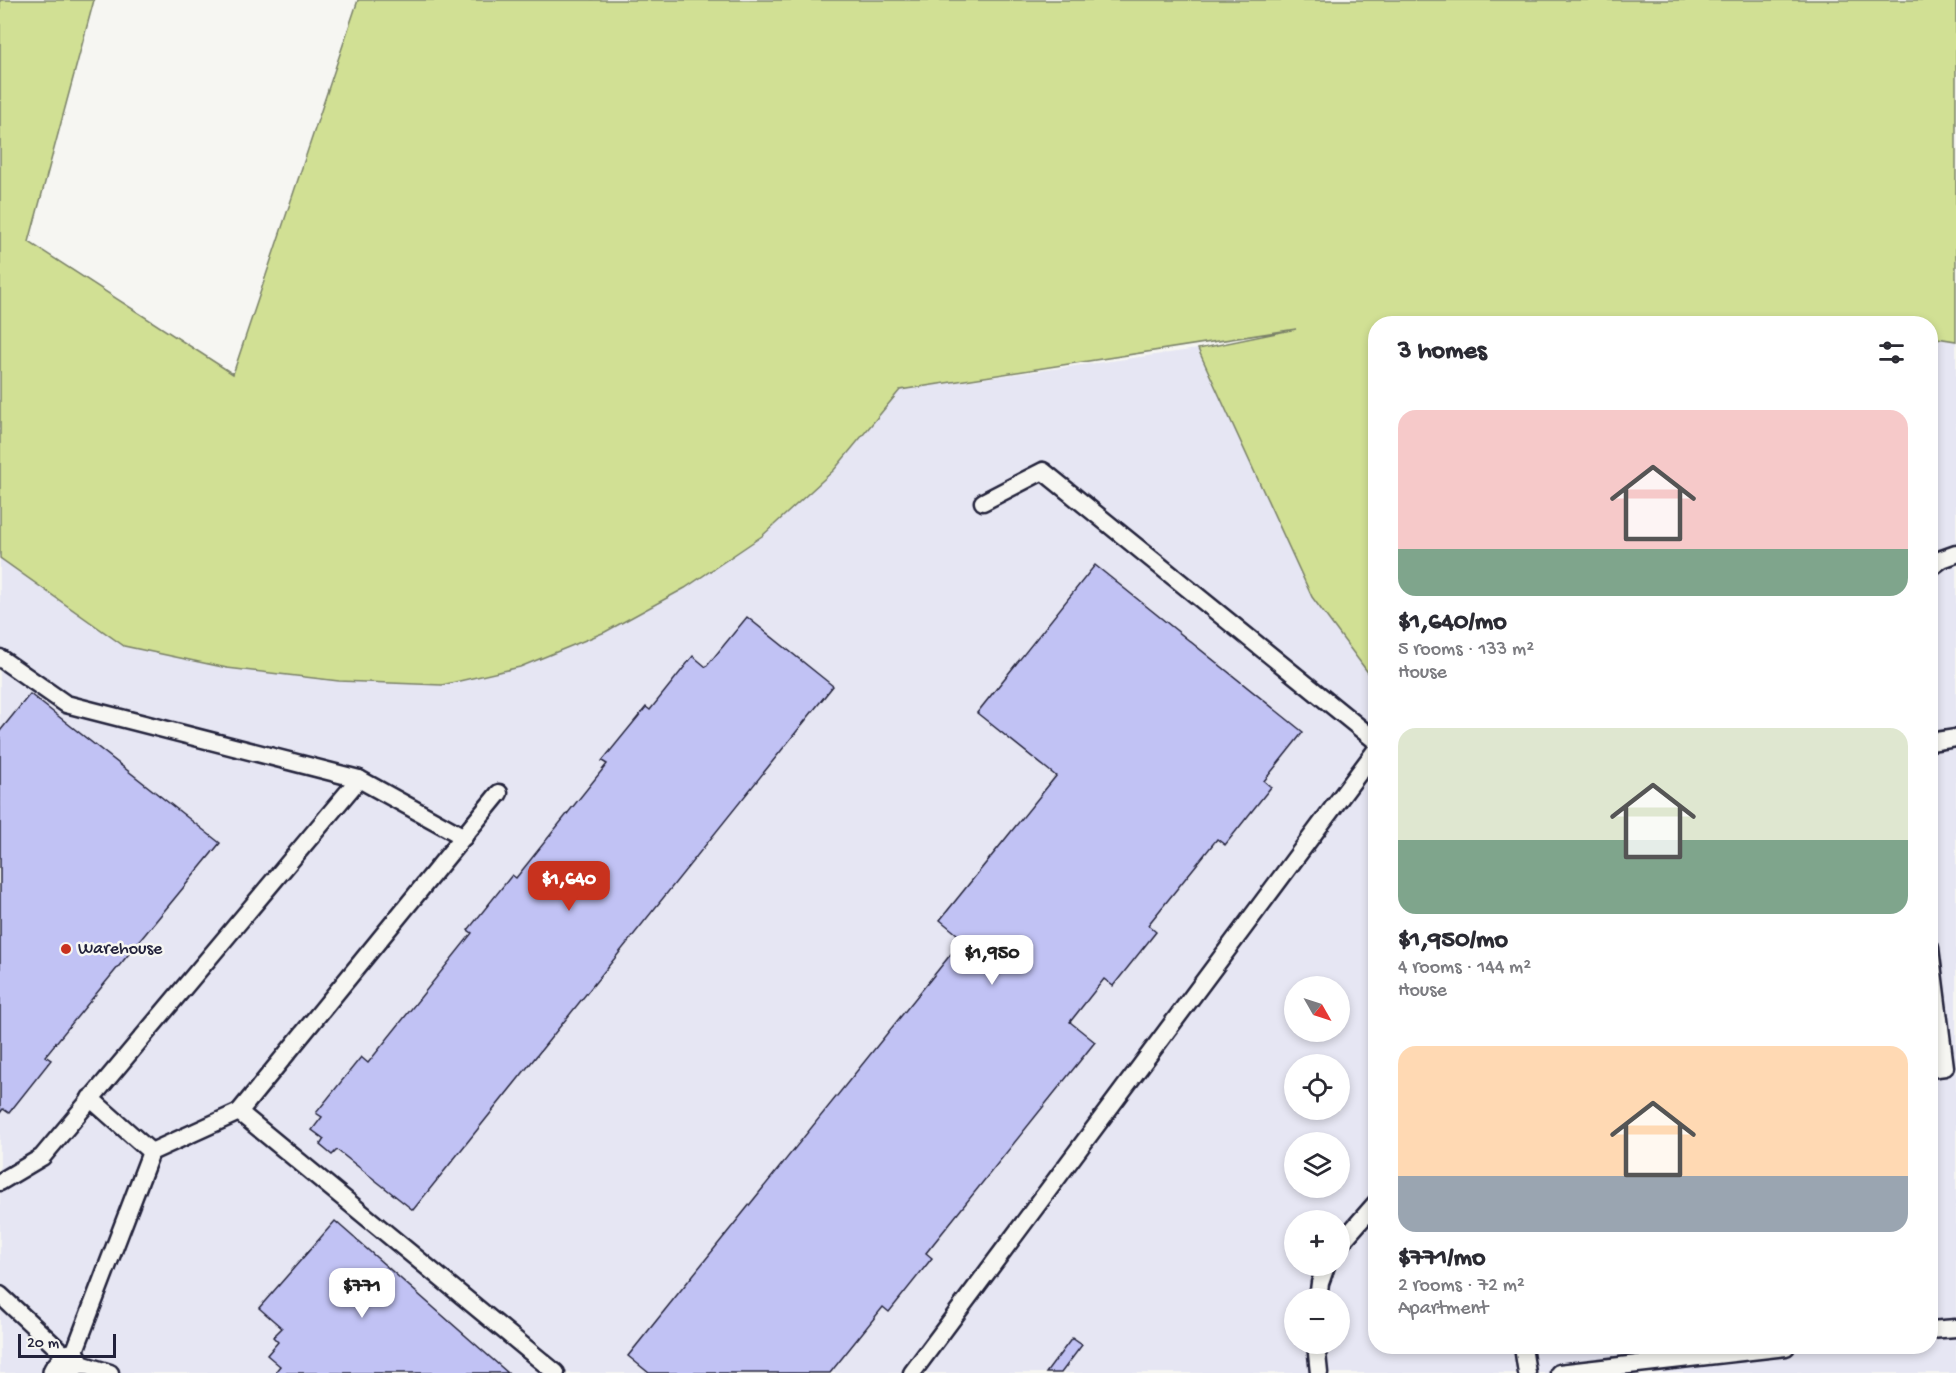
<!DOCTYPE html>
<meta charset="utf-8">
<style>
:root{--surface:#fff;--page:#f2f2f3;--text:#2b2b33;--muted:#7c7c81;--accent:#c8321e}
body{margin:0;font-family:"Gochi Hand",sans-serif;background:var(--page);color:var(--text);height:100vh;display:flex;flex-direction:column;font-size:22px;white-space:nowrap}
*{box-sizing:border-box;margin:0}
p{font-size:20px;color:var(--muted)}
.icon{flex:none;width:33px;height:33px;fill:none;stroke:currentColor;stroke-width:2;stroke-linecap:round;stroke-linejoin:round}
.map{position:relative;flex:1;overflow:hidden}
.drawer{position:absolute;left:1368px;top:316px;width:570px;height:1038px;display:flex;flex-direction:column;background:var(--surface);border-radius:24px;box-shadow:0 3px 9px #0003}
.drawer>*{flex:none}
.needle{width:39px;rotate:129deg}
.tools{position:absolute;left:1284px;top:976px;display:grid;gap:12px}
.tools a{display:grid;place-items:center;width:66px;height:66px;border-radius:50%;background:var(--surface);box-shadow:0 3px 9px #0003;font-size:30px}
.scale{position:absolute;left:18px;bottom:15px;width:98px;box-sizing:border-box;padding-left:6px;border:3px solid #22223b;border-top:0;font-size:16px;line-height:21px;white-space:nowrap;color:#22223b;-webkit-text-stroke:4px #f6f6f2;paint-order:stroke}
.price{position:absolute;translate:-50% -51px;padding:0 14px;border-radius:12px;background:#fff;color:#222;font-size:20px;line-height:39px;filter:drop-shadow(0 2px 3px #0008)}
.price::after{content:'';position:absolute;left:50%;top:36px;width:18px;height:14px;margin-left:-9px;background:inherit;clip-path:polygon(0 0,100% 0,50% 100%)}
.price.on{background:var(--accent);color:#fff}
ul{padding:0;list-style:none}
li{display:grid;align-content:center;gap:12px;height:318px;padding:0 30px}
li span{display:grid;place-items:center;height:186px;border-radius:18px;color:#555}
li>.icon{margin-inline-start:auto}
span .icon{width:108px;height:108px;fill:#fffc;stroke-width:1}
li b{font-size:26px}
h2{display:flex;justify-content:space-between;align-items:center;height:72px;padding:0 30px;font-size:26px}
.map>svg:first-child{display:block}
.built{fill:#e6e6f3;fill-rule:evenodd}
.green{fill:#d1e094;stroke:#7a8168;stroke-width:1.5}
.building{fill:#c1c2f4;stroke:#22223b;stroke-width:1.5}
.lines{fill:none;stroke-linecap:round;stroke-linejoin:round}
.service-casing{stroke:#22223b;stroke-width:21}
.minor-casing{stroke:#22223b;stroke-width:38}
.service{stroke:#f6f6f2;stroke-width:16}
.minor{stroke:#f6f6f2;stroke-width:33}
.poi-dot{fill:#c8321e;stroke:#f6f6f2;stroke-width:2}
.labels{text-anchor:middle;dominant-baseline:central;stroke-width:5;stroke-linejoin:round;paint-order:stroke}
.poi-label{font-size:18px;fill:#22223b;stroke:#f6f6f2;text-anchor:start}
</style>
<div class="map">
<svg width="1956" height="1373" viewBox="0 0 1956 1373">
<rect width="100%" height="100%" fill="#f6f6f2"/>
<filter id="ink" filterUnits="userSpaceOnUse"><feTurbulence type="fractalNoise" baseFrequency=".0167" numOctaves="2"/><feDisplacementMap in="SourceGraphic" scale="12" xChannelSelector="R" yChannelSelector="G"/><feConvolveMatrix kernelMatrix="1 2 1 2 8 2 1 2 1" color-interpolation-filters="sRGB"/></filter>
<g filter="url(#ink)">
<path class="built" d="M1931,337L1956,341V1373H0V558L125,646L227,668L339,681L442,685L520,667L605,632L685,588L762,536L834,470L899,390L1198,349L1312,597L1375,682L1376,1347H1930ZM1294,987H1340V1032H1294ZM1294,1065H1340V1110H1294ZM1294,1143H1340V1188H1294ZM1294,1221H1340V1266H1294ZM1294,1299H1340V1344H1294Z"/>
<polygon class="green" points="0,0 94,0 29,242 233,374 358,0 1956,0 1956,341 1931,337 1930,324 1834,324 1823,322 1821,324 1376,324 1375,682 1312,597 1198,349 1296,329 900,390 834,470 762,536 685,588 605,632 520,667 442,685 339,681 227,668 124,646 0,558"/>
<g class="building">
<polygon points="1095,565 1303,732 1264,781 1271,787 1225,845 1217,839 1148,925 1156,932 1113,986 1104,979 1070,1022 1095,1042 926,1253 932,1258 889,1312 883,1307 830,1373 649,1373 628,1356 963,939 940,920 1056,776 977,713"/>
<polygon points="747,617 833,686 413,1210 337,1150 332,1155 320,1145 324,1139 312,1130 322,1117 316,1113 361,1057 368,1063 472,933 468,930 512,875 516,878 607,764 602,761 646,707 650,710 693,656 706,667"/>
<polygon points="30,694 220,843 45,1056 51,1060 9,1113 3,1109 0,1113 0,731"/>
<polygon points="335,1221 508,1373 278,1373 276,1371 280,1366 267,1355 278,1342 273,1337 282,1328 259,1308"/>
<polygon points="1072,1338 1082,1345 1061,1373 1046,1373"/>
</g>
<g class="lines">
<defs>
<g id="service">
<polyline points="983,502 1043,471 1376,741"/>
<polyline points="1930,568 1942,559 1956,554"/>
<polyline points="0,658 66,704 359,779 464,837"/>
<polyline points="1930,742 1956,738"/>
<polyline points="499,793 239,1112 556,1373"/>
<polyline points="1930,948 1945,1067 1930,1069"/>
<polyline points="90,1098 151,1152"/>
<polyline points="0,1182 42,1157 359,779"/>
<polyline points="1340,1244 1376,1203"/>
<polyline points="0,1295 71,1361 110,1373"/>
<polyline points="1318,1299 1320,1283 1326,1266"/>
<polyline points="1930,1330 1956,1328"/>
<polyline points="1316,1344 1319,1373"/>
<polyline points="1523,1347 1527,1373"/>
<polyline points="71,1361 151,1152 239,1112"/>
<polyline points="912,1373 1376,750"/>
<polyline points="1559,1373 1786,1347"/>
</g>
<polyline id="minor" points="60,1373 71,1361"/>
</defs>
<use href="#service" class="service-casing"/>
<use href="#minor" class="minor-casing"/>
<use href="#service" class="service"/>
<use href="#minor" class="minor"/>
</g>
</g>
<circle class="poi-dot" cx="66" cy="949" r="6"/>
<g class="labels">
<g class="poi-label">
<text x="78" y="949">Warehouse</text>
</g>
</g>
</svg>
<div class="tools">
<a><svg class="needle" viewBox="-14 -14 28 28"><path d="M0-13l5 13h-10z" fill="#e53935"/><path d="M0 13l5-13h-10z" fill="#7c7c81"/></svg></a>
<a><svg class="icon" aria-label="locate" viewBox="0 0 24 24"><circle cx="12" cy="12" r="6"/><path d="M12 2v4M12 18v4M2 12h4M18 12h4"/></svg></a>
<a><svg class="icon" aria-label="layers" viewBox="0 0 24 24"><path d="M12 4l9 5-9 5-9-5zM3 14l9 5 9-5"/></svg></a>
<a>+</a>
<a>−</a>
</div>
<div class="scale">20 m</div>
<b class="price on" style="left:569px;top:912px">$1,640</b>
<b class="price" style="left:992px;top:986px">$1,950</b>
<b class="price" style="left:362px;top:1319px">$771</b>
<section class="drawer">
<h2>3 homes<svg class="icon" aria-label="filters" viewBox="0 0 24 24"><path d="M4 7h16M4 17h16"/><circle cx="9" cy="7" r="2"/><circle cx="15" cy="17" r="2"/></svg></h2>
<ul>
<li><span style="background:linear-gradient(#f6c9c9 75%,#7fa58c 0)"><svg class="icon" aria-label="home" viewBox="0 0 24 24"><path d="M3 11l9-7 9 7M6 9v11h12V9"/></svg></span><div><b>$1,640/mo</b><p>5 rooms · 133 m²</p><p>House</p></div></li>
<li><span style="background:linear-gradient(#dfe7d0 60%,#7fa58c 0)"><svg class="icon" aria-label="home" viewBox="0 0 24 24"><path d="M3 11l9-7 9 7M6 9v11h12V9"/></svg></span><div><b>$1,950/mo</b><p>4 rooms · 144 m²</p><p>House</p></div></li>
<li><span style="background:linear-gradient(#ffd9b3 70%,#9aa5b1 0)"><svg class="icon" aria-label="home" viewBox="0 0 24 24"><path d="M3 11l9-7 9 7M6 9v11h12V9"/></svg></span><div><b>$771/mo</b><p>2 rooms · 72 m²</p><p>Apartment</p></div></li>
</ul>
</section>
</div>
